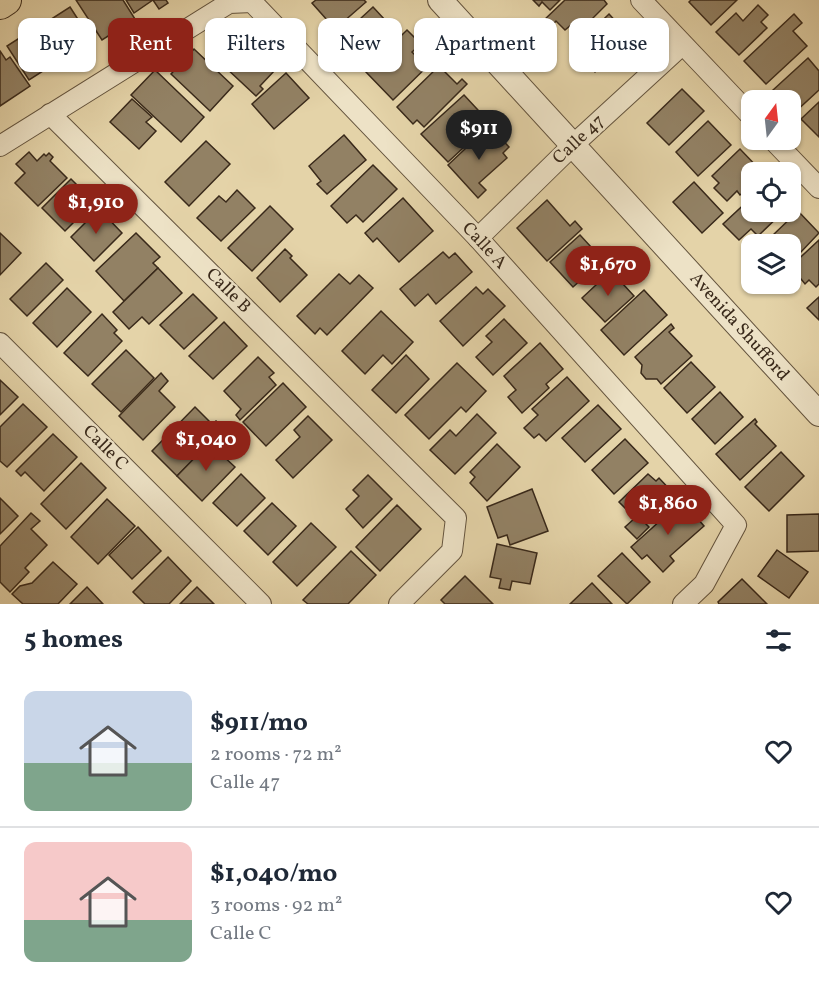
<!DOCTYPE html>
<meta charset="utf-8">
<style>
:root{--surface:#fff;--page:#f6f6f7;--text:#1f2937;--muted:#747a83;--line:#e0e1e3;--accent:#8f2418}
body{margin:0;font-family:Vollkorn,serif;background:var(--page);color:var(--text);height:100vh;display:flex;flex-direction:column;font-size:22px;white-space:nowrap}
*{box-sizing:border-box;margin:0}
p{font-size:20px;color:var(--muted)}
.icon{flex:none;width:33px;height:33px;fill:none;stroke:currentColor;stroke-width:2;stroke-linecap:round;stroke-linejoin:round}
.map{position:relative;height:604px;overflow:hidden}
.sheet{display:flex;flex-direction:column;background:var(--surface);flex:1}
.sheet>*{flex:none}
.hud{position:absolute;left:18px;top:18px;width:783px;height:54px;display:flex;gap:12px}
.needle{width:39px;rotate:15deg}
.tools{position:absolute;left:741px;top:90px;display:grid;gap:12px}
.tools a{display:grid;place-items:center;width:60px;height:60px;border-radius:12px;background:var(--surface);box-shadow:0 2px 4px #0004;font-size:30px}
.price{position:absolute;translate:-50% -51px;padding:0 14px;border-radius:21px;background:var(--accent);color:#fff;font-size:20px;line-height:39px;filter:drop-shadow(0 2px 3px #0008)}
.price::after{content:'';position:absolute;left:50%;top:36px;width:18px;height:14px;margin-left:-9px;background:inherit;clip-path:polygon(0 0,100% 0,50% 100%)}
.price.selected{background:#222;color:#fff}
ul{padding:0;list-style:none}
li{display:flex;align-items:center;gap:18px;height:150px;padding:0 24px}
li+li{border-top:2px solid var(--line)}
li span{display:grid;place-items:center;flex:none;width:168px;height:120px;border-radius:12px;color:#555}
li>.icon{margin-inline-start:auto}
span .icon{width:72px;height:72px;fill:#fffc;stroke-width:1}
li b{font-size:26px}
h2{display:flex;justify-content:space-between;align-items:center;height:72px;padding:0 24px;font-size:26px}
.tag{padding:0 21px;border-radius:12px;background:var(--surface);box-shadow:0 2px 4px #0004;font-size:21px;line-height:54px}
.tag.selected{background:var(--accent);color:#fff}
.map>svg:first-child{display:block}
.building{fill:#928164;stroke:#39291a;stroke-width:1.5}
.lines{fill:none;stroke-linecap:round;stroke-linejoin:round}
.minor-casing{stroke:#64543e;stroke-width:22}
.tertiary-casing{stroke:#64543e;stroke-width:26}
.primary-casing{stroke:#39291a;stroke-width:32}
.minor{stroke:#ede2c6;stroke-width:20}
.tertiary{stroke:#ede2c6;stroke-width:24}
.primary{stroke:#e4d3a8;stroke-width:30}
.labels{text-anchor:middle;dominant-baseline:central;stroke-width:4.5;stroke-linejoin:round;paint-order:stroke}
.street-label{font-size:18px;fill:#39291a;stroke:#ede2c6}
</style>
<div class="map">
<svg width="819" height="604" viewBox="0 0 819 604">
<rect width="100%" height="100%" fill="#e4d3a8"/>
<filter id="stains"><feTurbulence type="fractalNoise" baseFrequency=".00333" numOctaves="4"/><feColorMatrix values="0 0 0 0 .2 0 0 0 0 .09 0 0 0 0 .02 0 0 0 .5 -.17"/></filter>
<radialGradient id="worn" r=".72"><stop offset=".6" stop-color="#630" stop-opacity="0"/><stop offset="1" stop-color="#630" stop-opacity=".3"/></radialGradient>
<g class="building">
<polygon points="76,0 123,0 135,19 102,40"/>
<polygon points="126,0 166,0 168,3 159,9 153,0 134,13"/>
<polygon points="316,0 364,0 366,2 335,29 312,3"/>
<polygon points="533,0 560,0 550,10 542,2 539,6"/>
<polygon points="565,0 604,0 607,4 578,33 571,25 565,30 556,21 549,29 542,22"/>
<polygon points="691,0 737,0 711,25 689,2"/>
<polygon points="758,5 768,15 761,22 767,28 739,55 716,32 736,13 743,21"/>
<polygon points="70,7 92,41 64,59 42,25"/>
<polygon points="373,7 398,34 360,69 335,42"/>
<polygon points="609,14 631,38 595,72 573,49"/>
<polygon points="794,14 802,23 793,31 807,46 766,84 744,61"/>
<polygon points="236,23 269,54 264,60 275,70 260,86 263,89 256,96 209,52"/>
<polygon points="35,28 57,62 29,80 7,46"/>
<polygon points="407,30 421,44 412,52 416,56 430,43 441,53 393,100 365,71"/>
<polygon points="194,49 233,86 210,111 171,74"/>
<polygon points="0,51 6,60 10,57 30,86 0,106"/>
<polygon points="808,58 819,71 819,90 794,113 790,110 790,100 782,100 773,90"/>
<polygon points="439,66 457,84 462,79 467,84 424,127 417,120 413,124 397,107"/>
<polygon points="155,70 204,117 181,142 131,95"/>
<polygon points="286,73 309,98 274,129 252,104"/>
<polygon points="682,89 704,111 669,145 647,123"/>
<polygon points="464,95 490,123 448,162 421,134"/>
<polygon points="132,99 152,117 146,122 156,131 139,149 110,122"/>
<polygon points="819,102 819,137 801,119"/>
<polygon points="708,121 731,145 698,176 676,152"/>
<polygon points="483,132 489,138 495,132 509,147 503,153 507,158 479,183 486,190 478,198 448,165"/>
<polygon points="344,135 366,160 327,194 317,184 321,181 309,166"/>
<polygon points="206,141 230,164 189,206 165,182"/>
<polygon points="740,149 762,172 752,172 752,185 740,195 737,191 727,201 714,188 719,183 712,176"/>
<polygon points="29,152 37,161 44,154 46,156 49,153 53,157 50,161 67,178 38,206 15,183 25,173 16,164"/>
<polygon points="373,165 397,189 363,222 356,215 347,223 331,206"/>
<polygon points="71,179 94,202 65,231 42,208"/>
<polygon points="694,182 723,213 702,233 673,202"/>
<polygon points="237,190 255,208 221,241 197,218 219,196 226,202"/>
<polygon points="752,197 752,212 783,212 758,236 751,229 739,240 723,224"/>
<polygon points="403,198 433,231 399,262 377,238 373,242 365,233"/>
<polygon points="547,200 570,226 575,221 582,229 547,261 517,228"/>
<polygon points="270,206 293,229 252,271 228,248"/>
<polygon points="99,209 122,233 94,261 71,237"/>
<polygon points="798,211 819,233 801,252 794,245 790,249 790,244 777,244 779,243 772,236"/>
<polygon points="0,233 21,253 0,275"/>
<polygon points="136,233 160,257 153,263 158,268 124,301 96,271"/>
<polygon points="580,235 603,260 573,287 550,262"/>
<polygon points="819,240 819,284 816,287 809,280 805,284 797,274 790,280 790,267"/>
<polygon points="285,249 292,256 290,258 307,275 280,302 257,278"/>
<polygon points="443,252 449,258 455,253 472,272 436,304 428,294 415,306 400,289"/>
<polygon points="46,263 63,280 27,316 10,299"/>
<polygon points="158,268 182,293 149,324 142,317 129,329 113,312"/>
<polygon points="611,271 634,296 605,322 582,298"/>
<polygon points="339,274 350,284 359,275 373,288 327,335 320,328 315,334 297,316"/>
<polygon points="476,287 483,294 488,289 505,306 463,346 440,321"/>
<polygon points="67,288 91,312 57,347 33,323"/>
<polygon points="644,290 667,315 624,355 601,330"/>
<polygon points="193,294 217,318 184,349 160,325"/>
<polygon points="819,297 819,320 807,308"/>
<polygon points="381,311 413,342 392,364 383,355 365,374 342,351"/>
<polygon points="102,314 117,330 114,333 122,341 88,376 64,353"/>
<polygon points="504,319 527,343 493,375 476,357 492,342 486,336"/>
<polygon points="224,322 247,346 213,379 189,356"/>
<polygon points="671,324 674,328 669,332 692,356 661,384 657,379 646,379 641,373 642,365 635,357"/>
<polygon points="540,343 563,369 546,384 549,388 522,413 508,397 516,390 504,376"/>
<polygon points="126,350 154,378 121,412 92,384"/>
<polygon points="406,355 429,379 396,413 372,390"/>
<polygon points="258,357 274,373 269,377 276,385 240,420 236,415 241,409 224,391"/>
<polygon points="691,362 715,387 687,413 664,388"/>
<polygon points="457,363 486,391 466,412 461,407 429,439 405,415"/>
<polygon points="161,373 168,381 159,391 175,407 143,440 119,416"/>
<polygon points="567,377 589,401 546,441 539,434 534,438 524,428 538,415 532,409"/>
<polygon points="0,380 18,397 0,415"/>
<polygon points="283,383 306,407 266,446 243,422"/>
<polygon points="720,392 743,417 715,444 692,419"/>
<polygon points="23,404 47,427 7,467 0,461 0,427"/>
<polygon points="598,405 621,429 585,462 562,438"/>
<polygon points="195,407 212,424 216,421 224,428 177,476 152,451"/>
<polygon points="477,414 496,433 455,474 430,450 450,430 456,436"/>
<polygon points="308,416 332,440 293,478 276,460 300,437 294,430"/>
<polygon points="755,419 757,422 755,424 776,446 740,480 716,454"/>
<polygon points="53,434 77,457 44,491 25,472 21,476 16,471"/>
<polygon points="625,439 648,463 614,494 592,470"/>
<polygon points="209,443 235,467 202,501 177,476"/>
<polygon points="497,444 520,467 487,501 470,483 475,477 470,472"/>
<polygon points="781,452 804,476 769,511 745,487"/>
<polygon points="81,463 106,488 66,529 41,504"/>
<polygon points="241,474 265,498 237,526 213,503"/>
<polygon points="648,474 656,481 659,478 675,495 645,523 649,527 637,539 625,527 635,518 619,502"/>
<polygon points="368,475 392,499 363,528 346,509 359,496 353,490"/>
<polygon points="532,489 548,531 510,545 507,535 498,538 487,507"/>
<polygon points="0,498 18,516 0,534"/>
<polygon points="107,499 135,526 98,564 71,537"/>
<polygon points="682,501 704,526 670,556 674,561 663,572 647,555 642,559 631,547"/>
<polygon points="272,503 296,526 268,555 244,531"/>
<polygon points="397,505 421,529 380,571 356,547"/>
<polygon points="31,513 40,521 31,529 47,545 25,568 29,572 10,592 0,582 0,546"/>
<polygon points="819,514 819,551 787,552 787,515"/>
<polygon points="311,523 336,547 297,586 273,562"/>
<polygon points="138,527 161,551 132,579 109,555"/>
<polygon points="497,544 537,553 530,584 512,581 510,590 499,588 501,579 490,577"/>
<polygon points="777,550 808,572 789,598 758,576"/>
<polygon points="351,551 376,575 348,604 308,604 303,600"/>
<polygon points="622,553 650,582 627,604 598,576"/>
<polygon points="168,557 191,581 169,604 145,604 133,592"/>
<polygon points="53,562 77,584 58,604 23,604 12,594 20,586 32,583"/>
<polygon points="465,576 493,604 445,604 441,600"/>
<polygon points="742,579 767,604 719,604 718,602"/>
<polygon points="592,583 612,604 570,604"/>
<polygon points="87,587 103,604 70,604"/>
<polygon points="197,587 214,604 180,604"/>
</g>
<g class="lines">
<defs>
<g id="minor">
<polyline points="641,0 752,117"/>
<polyline points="50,114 456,518 452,551 399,604"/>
<polyline points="773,140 819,188"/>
<polyline points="0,146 229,3 252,2 478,238 736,525 704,584 683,604"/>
<polyline points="478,238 573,145 682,45"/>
<polyline points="0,343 261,604"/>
</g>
<polyline id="tertiary" points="440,0 819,414"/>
<polyline id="primary" points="0,4 6,0"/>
</defs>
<use href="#minor" class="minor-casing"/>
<use href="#tertiary" class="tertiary-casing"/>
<use href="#primary" class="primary-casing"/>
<use href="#minor" class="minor"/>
<use href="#tertiary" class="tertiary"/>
<use href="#primary" class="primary"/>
</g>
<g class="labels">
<g class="street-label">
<text transform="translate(579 140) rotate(-43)">Calle 47</text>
<text transform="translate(484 246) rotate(47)">Calle A</text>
<text transform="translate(228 291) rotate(45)">Calle B</text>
<text transform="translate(739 327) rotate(48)">Avenida Shufford</text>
<text transform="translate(105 448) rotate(45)">Calle C</text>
</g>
</g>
<rect width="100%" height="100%" filter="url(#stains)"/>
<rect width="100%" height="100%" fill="url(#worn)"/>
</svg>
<div class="tools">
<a><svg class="needle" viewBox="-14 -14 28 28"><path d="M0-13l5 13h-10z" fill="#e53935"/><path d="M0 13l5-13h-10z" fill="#747a83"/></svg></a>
<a><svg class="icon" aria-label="locate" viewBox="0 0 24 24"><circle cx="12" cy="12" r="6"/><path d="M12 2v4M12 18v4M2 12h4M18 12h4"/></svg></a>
<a><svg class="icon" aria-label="layers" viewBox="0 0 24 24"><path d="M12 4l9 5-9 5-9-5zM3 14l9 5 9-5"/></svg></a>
</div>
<b class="price selected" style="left:479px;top:161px">$911</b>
<b class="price" style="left:96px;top:235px">$1,910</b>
<b class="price" style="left:608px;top:297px">$1,670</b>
<b class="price" style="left:206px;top:472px">$1,040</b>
<b class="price" style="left:668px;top:536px">$1,860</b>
<div class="hud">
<a class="tag">Buy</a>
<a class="tag selected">Rent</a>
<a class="tag">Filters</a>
<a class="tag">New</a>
<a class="tag">Apartment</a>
<a class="tag">House</a>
</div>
</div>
<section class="sheet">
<h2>5 homes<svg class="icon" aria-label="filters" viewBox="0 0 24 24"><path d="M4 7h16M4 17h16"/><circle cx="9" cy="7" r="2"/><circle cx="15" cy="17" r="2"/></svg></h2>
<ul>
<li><span style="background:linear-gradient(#c9d6e8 60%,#7fa58c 0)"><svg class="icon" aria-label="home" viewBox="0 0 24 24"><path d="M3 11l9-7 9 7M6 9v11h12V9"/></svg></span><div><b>$911/mo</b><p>2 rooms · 72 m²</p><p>Calle 47</p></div><svg class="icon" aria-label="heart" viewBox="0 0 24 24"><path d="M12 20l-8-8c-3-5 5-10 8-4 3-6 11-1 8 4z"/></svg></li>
<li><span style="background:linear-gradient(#f6c9c9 65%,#7fa58c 0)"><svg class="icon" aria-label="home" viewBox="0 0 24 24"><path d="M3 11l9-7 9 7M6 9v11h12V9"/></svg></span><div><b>$1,040/mo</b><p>3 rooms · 92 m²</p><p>Calle C</p></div><svg class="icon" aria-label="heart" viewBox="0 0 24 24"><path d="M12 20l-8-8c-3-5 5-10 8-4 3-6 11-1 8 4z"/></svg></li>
</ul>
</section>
